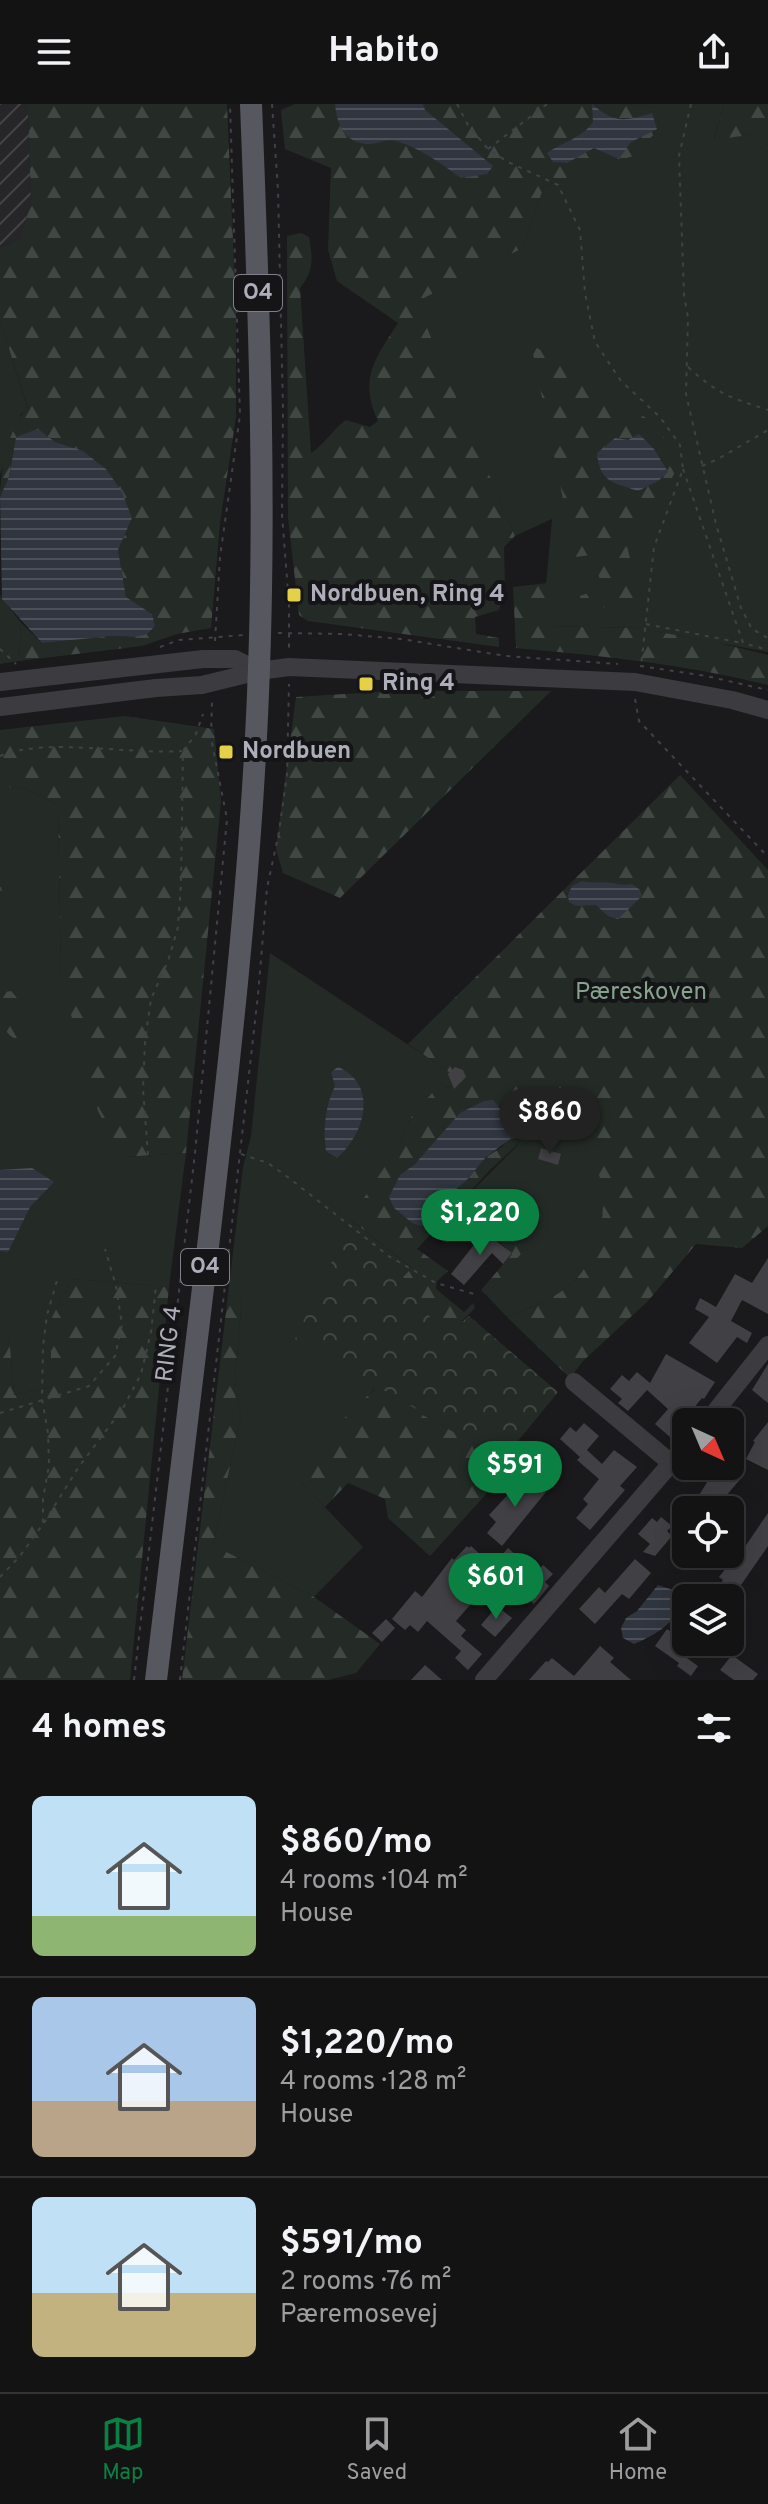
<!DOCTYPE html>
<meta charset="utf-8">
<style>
:root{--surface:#141314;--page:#212022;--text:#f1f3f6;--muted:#9d9ea0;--line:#333234;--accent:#0b8043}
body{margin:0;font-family:Overpass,sans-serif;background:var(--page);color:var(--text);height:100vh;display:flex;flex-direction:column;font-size:30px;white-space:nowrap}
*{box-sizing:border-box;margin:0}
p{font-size:26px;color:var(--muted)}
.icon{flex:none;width:44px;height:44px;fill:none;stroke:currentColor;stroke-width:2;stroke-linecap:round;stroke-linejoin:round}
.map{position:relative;height:1576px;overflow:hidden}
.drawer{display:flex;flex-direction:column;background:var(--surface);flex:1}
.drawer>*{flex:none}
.needle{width:52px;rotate:136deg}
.buttons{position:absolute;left:672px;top:1304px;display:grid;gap:16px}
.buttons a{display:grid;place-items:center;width:72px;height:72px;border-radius:12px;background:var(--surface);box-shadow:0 8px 32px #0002,0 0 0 2px var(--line);font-size:40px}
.price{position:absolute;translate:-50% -68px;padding:0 18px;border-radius:28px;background:var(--accent);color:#fff;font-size:26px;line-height:52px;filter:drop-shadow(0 2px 4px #0008)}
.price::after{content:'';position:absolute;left:50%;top:48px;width:24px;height:18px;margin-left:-12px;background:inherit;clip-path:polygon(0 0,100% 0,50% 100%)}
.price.on{background:#222;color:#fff}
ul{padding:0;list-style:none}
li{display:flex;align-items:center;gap:24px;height:200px;padding:0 32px}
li+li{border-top:2px solid var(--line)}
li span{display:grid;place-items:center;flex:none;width:224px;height:160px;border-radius:12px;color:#555}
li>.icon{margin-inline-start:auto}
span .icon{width:96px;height:96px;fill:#fffc;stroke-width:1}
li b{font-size:34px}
h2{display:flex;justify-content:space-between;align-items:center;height:96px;padding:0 32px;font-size:34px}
header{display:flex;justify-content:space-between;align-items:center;height:104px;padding:0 32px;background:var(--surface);font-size:36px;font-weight:700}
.tab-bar{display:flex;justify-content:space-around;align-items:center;height:112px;border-top:2px solid var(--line);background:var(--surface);font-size:22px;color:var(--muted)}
.tab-bar a{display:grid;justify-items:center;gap:4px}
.tab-bar .on{color:var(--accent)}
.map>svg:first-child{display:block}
.industrial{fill:url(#industrial-furrows)}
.green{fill:#242b26}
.forest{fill:url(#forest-firs);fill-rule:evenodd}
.park{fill:url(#park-crowns)}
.water{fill:url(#water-rules)}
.building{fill:#414145}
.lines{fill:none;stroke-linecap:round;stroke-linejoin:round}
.path{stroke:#414147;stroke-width:2;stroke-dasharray:4 6;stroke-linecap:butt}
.minor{stroke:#3b3b40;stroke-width:18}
.major{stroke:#57575f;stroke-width:22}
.poi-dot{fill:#e4d148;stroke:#151416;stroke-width:3}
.labels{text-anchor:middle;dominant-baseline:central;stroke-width:8;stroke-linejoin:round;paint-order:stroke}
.shield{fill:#151416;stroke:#7f8089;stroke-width:2}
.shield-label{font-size:22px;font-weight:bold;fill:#adaeba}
.poi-label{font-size:24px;font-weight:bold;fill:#adaeba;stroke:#151416;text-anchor:start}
.park-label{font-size:24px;fill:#86a38e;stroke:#151416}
.street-label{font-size:24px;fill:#adaeba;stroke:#151416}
</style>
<header><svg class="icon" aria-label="menu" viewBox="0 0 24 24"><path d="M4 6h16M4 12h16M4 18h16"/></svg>Habito<svg class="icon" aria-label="share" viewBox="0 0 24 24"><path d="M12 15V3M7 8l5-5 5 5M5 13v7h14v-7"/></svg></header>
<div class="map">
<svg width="768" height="1576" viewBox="0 0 768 1576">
<defs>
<pattern id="industrial-furrows" width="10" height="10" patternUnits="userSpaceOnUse" patternTransform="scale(2)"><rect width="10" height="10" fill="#262528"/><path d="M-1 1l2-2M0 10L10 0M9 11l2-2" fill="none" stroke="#434245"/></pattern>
<pattern id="forest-firs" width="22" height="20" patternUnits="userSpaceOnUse" patternTransform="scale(2)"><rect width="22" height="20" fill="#242b26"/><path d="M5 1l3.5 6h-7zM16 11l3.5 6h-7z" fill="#414743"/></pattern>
<pattern id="park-crowns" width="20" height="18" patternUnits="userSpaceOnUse" patternTransform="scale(2)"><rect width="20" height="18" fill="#242b26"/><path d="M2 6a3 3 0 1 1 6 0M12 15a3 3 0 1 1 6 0" fill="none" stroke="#414743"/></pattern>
<pattern id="water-rules" width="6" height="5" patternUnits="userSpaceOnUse" patternTransform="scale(2)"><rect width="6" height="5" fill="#30353f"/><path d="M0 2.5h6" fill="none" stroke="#4b5059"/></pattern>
</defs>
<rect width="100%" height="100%" fill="#1a191b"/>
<polygon class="industrial" points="0,0 28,0 31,99 20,135 0,144"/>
<g class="green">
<polygon points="626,0 724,0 714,35 748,31 768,50 768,548 636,524 542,522 552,415 515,432 415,198 523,144 544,82 633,51 659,25 657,3"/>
<polygon points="0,217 28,305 21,310 0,371"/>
<polygon points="0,509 21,519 19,557 0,560"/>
<polygon points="23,683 58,701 61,875 123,1053 186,1049 169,1183 72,1175 51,1215 51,1283 14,1291 9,1230 0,1222 0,684"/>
<polygon points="270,849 466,979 445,984 412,1011 398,1043 351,1116 413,1165 404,1174 558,1288 503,1355 374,1285 300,1377 363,1443 314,1493 213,1441 241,1312 234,1287 242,1193 228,1191 243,1063 251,1032"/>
<path d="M536,1009C610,1022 622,1124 577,1174C558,1194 532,1203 507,1213L486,1191L521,1150L494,1118L485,1123L460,1099L517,1042L526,1020Z"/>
</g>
<g class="forest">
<path d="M28,0H227L236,205V313L220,419L211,524L177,530L142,542L19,557L21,520L0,509V491L21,519L42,539L113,532L135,533L152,510L126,493L118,446L132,414C107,349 82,341 16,333L9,373L0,393C0,370 9,319 28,304L0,217V144L20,135L31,99Z"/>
<path d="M295,0H626L658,3L659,25L633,52L544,82L523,144L416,198L515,432L504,443L505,484L499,506L475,513L476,530L499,534V543L308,517L299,511L288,413L287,132L301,129L309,133C313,154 314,167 300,184L311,349C324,341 333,325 346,316L370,323L378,317C358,274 376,254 398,219L337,177L328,146L331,64L285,45L281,6Z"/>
<polygon points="724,0 768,0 768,50 748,31 714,36"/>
<path d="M531,240L660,323L676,366L643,430L628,446L637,485L630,504C613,507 597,499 581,505L580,492L594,487L601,478L591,451L575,453Z"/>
<path d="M548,479L542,522L636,524L715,538L768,551V581C685,560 601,552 516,544L513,483Z"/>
<polygon points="393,587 551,587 340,794 283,769 276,745 296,593"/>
<polygon points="125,612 214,625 221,697 186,1049 123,1053 98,1007 61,875 58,701 23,683 0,684 0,626"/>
<path d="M680,671L768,766V1122L742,1144L696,1140L648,1197L583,1257L570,1274L507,1213C532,1203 558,1194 577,1174C621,1125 610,1021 536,1010L526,1020L517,1041L490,1066L417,1145L448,1167L437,1177L436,1185L464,1208L473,1199L475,1204L452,1227L432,1216L403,1173L412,1164L350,1115L398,1043L412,1011L434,987L465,979L408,940ZM500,1002L516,1022L502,1043L486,1053L466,1077L412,1119L394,1104L400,1071L415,1060L449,1023Z"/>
<path d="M11,887L19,896L21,930L17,935C0,931 0,906 0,889Z"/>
<path d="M494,1118C509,1120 526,1132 521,1150L486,1191L481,1186L512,1150L483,1123Z"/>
<polygon points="72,1175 169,1183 130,1576 0,1576 0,1222 9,1230 14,1291 51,1283 51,1215"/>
<polygon points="228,1191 242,1192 234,1287 241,1312 213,1441 314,1493 380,1540 356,1569 328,1576 182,1576"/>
<polygon points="375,1285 503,1355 497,1378 430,1452 388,1414 385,1395 348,1379 325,1403 300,1377 346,1312"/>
</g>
<polygon class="park" points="344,1132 403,1173 432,1216 452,1227 469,1212 558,1288 503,1355 295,1235"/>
<g class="water">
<path d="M335,0H423L425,6L493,62L487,70L461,74C440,59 422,45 396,37C386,34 376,41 366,40C343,37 337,20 335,0Z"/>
<path d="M592,0C614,19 623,18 652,9L657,25L631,38L619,55L594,44L567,59L553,58L547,49C564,37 581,35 593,18Z"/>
<polygon points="38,325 55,338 83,347 106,365 122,388 132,414 118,446 126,493 152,510 155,522 147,530 135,533 113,532 42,539 2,495 0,393 9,373 16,333"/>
<path d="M639,330L654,345L668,368L658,377L638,387C613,378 600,379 597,349L615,334L628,336Z"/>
<path d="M582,777C593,780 601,777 611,779C620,780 622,782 632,780L640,786L642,792L618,815L608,812L596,801L576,802L569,798L568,791L572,782Z"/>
<path d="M338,963C379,981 365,1030 337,1054L326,1047C323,1025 325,1002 335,982L331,968Z"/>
<polygon points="493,996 516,1022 513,1033 486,1053 466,1077 443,1096 439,1110 431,1119 421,1122 412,1119 394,1104 389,1093 400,1071 415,1060 460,1009 484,997"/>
<polygon points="32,1064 54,1078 30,1103 8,1148 0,1147 0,1066"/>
<path d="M658,1481L676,1487L683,1497C675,1519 656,1531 634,1540L623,1534L621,1524L626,1514L637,1507Z"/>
</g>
<g class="building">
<polygon points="455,963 463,966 466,973 454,985 448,970"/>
<polygon points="541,1044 561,1050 558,1061 538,1055"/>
<polygon points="484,1128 512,1149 503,1160 492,1149 464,1181 451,1170"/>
<polygon points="768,1154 768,1210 742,1196 731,1217 752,1229 747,1239 737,1233 717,1259 689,1239 709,1213 695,1205 700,1194 716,1203 735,1170 752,1179"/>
<polygon points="666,1250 715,1278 704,1295 702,1294 670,1333 655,1320 668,1305 647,1286 628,1307 618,1299 622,1295 610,1285 622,1271 629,1277 637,1268 650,1279"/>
<polygon points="768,1260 768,1299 752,1286"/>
<polygon points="768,1318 768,1366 746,1355 755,1338 753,1337"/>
<polygon points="584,1319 599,1332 587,1346 602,1360 614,1346 637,1363 620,1382 625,1386 590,1426 576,1414 588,1400 583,1395 599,1375 577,1356 580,1353 560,1335 570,1323 576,1328"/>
<polygon points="717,1362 730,1362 743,1372 714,1406 690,1406"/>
<polygon points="526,1371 546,1388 502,1442 487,1429 496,1418 489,1411"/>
<polygon points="768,1409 768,1442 732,1494 711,1494 723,1476 719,1473 738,1449 740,1450"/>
<polygon points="661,1413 672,1422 667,1427 672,1432 655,1452 643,1448 650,1440 638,1430 652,1414 657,1418"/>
<polygon points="467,1442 469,1444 471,1442 481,1451 451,1484 470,1501 456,1517 466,1526 461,1532 482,1550 468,1566 455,1554 461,1547 427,1517 418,1528 410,1521 405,1526 392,1515 415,1487 422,1493 452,1454 454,1456"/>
<polygon points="508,1444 536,1468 543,1461 553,1470 545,1478 549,1482 534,1500 517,1484 506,1494 505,1480 511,1474 495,1459"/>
<polygon points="635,1455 651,1469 629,1495 622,1490 595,1520 579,1505 599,1483 605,1489"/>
<polygon points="497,1502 512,1514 495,1533 481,1521"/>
<polygon points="386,1515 395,1524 382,1538 372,1529"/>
<polygon points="667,1525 691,1542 684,1552 698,1562 691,1572 677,1562 679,1559 655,1542"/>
<polygon points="600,1542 614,1554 610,1558 631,1576 529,1576 546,1557 548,1558 552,1554 574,1572"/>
<polygon points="732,1551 758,1570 753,1576 734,1576 720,1566"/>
<polygon points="425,1561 442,1576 411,1576"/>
</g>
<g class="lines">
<g class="path">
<polyline points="272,0 278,86 283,305 282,411 289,500 289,546"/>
<polyline points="457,0 468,21 488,45 508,58 558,81 580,126 585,189 595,238 621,277 660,313 680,341 683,365 654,443 641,562"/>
<polyline points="691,0 679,52 684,190 688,214 686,290 716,420 741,504 752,525 768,534"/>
<polyline points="488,45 547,0"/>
<path d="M688,263C719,291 729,293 768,306"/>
<polyline points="702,362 718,355 768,326"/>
<polyline points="683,365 743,539 768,546"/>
<polyline points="646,520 742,539"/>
<polyline points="278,529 343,530 401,535 506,552 618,560"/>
<polyline points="215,537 220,453 240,311 230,0"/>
<polyline points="160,543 179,536 244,531"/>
<polyline points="0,545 16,560"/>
<polyline points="640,562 706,572 768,586"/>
<polyline points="635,595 639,617 768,753"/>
<path d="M0,652C45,633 129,651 182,647"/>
<polyline points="0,783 3,791"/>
<polyline points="241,1050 268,1059 289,1074 390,1153 436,1179 474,1190"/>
<polyline points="148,1051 143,985 145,937 151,895 168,857 178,823 181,779 183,647 196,630 203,610"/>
<polyline points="0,1309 89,1282 115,1252 122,1221 116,1182 105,1145"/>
<polyline points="44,1419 78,1364 123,1304 141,1270 151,1228 156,1182"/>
<polyline points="0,1473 20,1452 43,1420 43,1395 49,1361 48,1329 42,1295 43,1242 47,1211 58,1173"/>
<polyline points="134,1576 195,1049 227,715 211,634 212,595"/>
<polyline points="180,1576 258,891 267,784 279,728 287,670 289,580"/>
</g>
<g class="minor">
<polyline points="0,578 203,555 235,555 259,567"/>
<polyline points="0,603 156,584 202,581 259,567 289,563 635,578 732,596 768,606"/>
<polyline points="574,1278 671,1359"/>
<polyline points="707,1318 768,1241"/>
<polyline points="484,1576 686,1342"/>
</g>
<path class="major" d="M156,1576C174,1429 191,1281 209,1134C229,961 249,786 257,612C267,408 259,204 251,0"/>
</g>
<g class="poi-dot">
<rect x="286" y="483" width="16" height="16" rx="4"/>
<rect x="358" y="572" width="16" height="16" rx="4"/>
<rect x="218" y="640" width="16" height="16" rx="4"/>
</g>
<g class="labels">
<g class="shield">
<rect x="234" y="171" width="48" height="36" rx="6"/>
<rect x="181" y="1145" width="48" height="36" rx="6"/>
</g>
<g class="shield-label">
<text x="258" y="189">O4</text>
<text x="205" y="1163">O4</text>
</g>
<g class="poi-label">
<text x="310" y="491">Nordbuen, Ring 4</text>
<text x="382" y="580">Ring 4</text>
<text x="242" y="648">Nordbuen</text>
</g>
<g class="park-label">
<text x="641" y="889">Pæreskoven</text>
</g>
<g class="street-label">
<text transform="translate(170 1240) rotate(-83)">RING 4</text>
</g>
</g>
</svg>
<div class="buttons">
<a><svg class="needle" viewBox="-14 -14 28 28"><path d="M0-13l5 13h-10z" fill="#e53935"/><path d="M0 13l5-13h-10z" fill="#9d9ea0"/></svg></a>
<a><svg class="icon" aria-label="locate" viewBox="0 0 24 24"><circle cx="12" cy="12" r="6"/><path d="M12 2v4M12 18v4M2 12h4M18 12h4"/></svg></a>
<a><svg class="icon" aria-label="layers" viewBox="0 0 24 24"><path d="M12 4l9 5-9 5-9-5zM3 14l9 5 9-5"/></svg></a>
</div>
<b class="price on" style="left:550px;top:1052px">$860</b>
<b class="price" style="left:480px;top:1153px">$1,220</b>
<b class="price" style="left:515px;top:1405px">$591</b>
<b class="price" style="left:496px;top:1517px">$601</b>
</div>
<section class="drawer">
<h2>4 homes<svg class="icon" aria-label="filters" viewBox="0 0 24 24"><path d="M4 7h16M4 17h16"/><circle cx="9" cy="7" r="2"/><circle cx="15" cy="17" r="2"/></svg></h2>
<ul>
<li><span style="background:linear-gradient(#bfe0f5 75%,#8fb573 0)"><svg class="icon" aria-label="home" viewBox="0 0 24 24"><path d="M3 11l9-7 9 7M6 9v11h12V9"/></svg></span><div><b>$860/mo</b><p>4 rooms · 104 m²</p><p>House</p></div></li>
<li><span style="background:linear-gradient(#a9c7e8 65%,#b9a48a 0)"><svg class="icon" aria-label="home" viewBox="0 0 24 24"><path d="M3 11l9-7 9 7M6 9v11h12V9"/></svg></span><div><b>$1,220/mo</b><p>4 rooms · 128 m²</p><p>House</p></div></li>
<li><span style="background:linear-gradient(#bfe0f5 60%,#c2b280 0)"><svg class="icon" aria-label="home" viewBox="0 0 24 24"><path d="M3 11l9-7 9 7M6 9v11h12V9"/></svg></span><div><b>$591/mo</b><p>2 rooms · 76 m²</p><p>Pæremosevej</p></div></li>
</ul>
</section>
<nav class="tab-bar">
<a class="on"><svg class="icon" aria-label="map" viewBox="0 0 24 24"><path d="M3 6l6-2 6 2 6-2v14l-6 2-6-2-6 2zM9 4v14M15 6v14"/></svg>Map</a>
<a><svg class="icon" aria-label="saved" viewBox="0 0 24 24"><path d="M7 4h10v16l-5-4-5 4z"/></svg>Saved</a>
<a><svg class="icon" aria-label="home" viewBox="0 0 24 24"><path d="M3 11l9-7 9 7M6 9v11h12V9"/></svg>Home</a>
</nav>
